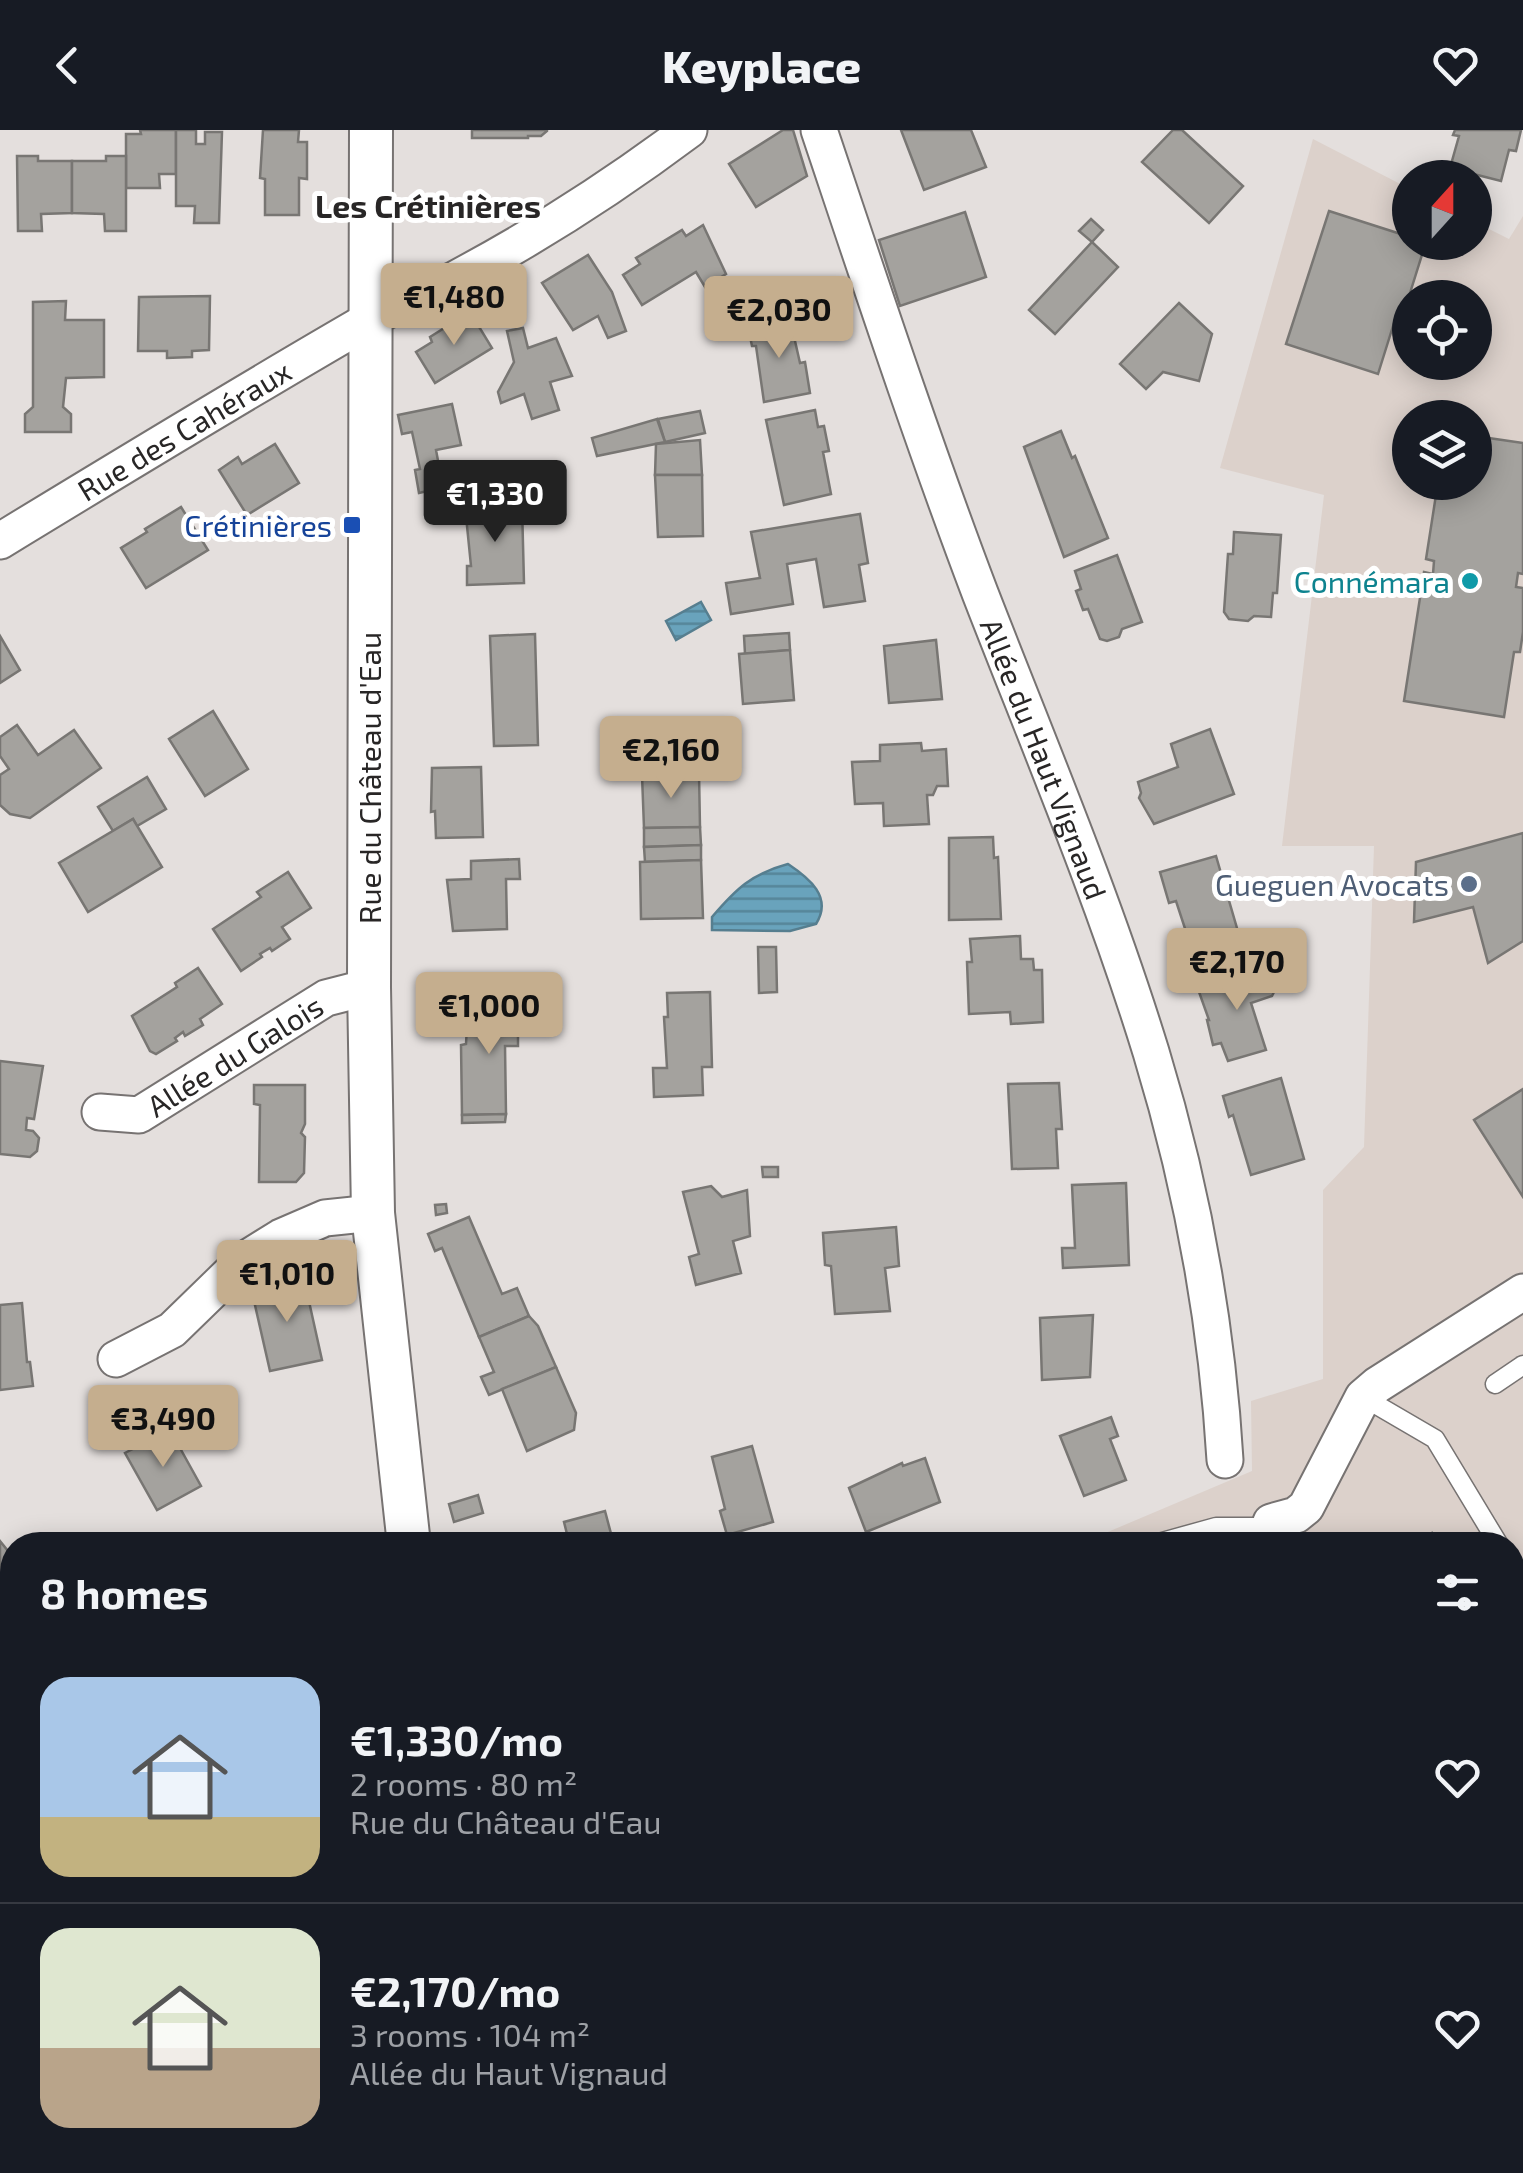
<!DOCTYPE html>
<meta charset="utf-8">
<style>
:root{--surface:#171b24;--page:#20242c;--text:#f1f3f6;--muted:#9ea1a6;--line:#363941;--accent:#c5ae8e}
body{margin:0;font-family:"Exo 2",sans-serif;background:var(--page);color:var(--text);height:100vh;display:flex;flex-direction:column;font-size:38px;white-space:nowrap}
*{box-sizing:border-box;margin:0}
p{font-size:32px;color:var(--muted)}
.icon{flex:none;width:55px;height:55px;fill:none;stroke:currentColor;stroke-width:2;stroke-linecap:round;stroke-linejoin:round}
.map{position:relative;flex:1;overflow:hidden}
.side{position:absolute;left:0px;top:1402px;width:1525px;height:642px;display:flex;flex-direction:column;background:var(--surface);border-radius:40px 40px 0 0;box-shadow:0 5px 25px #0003}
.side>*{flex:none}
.needle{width:65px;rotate:21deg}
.buttons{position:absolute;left:1392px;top:30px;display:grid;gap:20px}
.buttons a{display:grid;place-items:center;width:100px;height:100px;border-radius:50%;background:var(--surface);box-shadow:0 5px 25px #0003;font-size:50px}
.price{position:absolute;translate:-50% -85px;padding:0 22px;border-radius:10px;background:var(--accent);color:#111;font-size:32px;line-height:65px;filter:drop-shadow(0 2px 5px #0008)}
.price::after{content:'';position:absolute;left:50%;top:60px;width:30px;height:22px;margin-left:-15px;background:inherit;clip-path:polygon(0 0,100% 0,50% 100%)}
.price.active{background:#222;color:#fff}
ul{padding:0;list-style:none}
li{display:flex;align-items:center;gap:30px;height:250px;padding:0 40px}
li+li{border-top:2px solid var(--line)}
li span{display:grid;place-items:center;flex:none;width:280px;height:200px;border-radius:30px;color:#555}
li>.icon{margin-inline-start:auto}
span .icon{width:120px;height:120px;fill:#fffc;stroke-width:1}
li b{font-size:42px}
h2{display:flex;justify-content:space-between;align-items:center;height:120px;padding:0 40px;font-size:42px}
header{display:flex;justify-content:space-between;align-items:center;height:130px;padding:0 40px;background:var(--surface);font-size:45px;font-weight:800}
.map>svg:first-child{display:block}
.built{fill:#dcd1cb;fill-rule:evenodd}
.forest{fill:url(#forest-crowns)}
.water{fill:url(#water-rules);stroke:#567e8f;stroke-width:2.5}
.building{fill:#a4a29e;stroke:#787673;stroke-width:2.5}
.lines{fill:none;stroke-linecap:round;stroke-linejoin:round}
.service-casing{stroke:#777372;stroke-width:21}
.minor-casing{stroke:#777372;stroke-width:39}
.tertiary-casing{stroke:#777372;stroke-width:46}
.motorway-casing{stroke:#777372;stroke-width:59}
.service{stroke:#fff;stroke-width:18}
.minor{stroke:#fff;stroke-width:35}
.tertiary{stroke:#fff;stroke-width:42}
.motorway{stroke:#fff;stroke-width:55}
.tertiary-bridge-casing{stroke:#777372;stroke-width:46;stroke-linecap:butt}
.tertiary-bridge{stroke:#fff;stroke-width:42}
.transit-dot{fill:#1a4fb4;stroke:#fff;stroke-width:4}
.culture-dot{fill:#0f9aa8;stroke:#fff;stroke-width:4}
.service-dot{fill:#5c6f8a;stroke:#fff;stroke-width:4}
.labels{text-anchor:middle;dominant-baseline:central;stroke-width:10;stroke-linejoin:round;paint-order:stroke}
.street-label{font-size:30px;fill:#282626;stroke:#fff}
.transit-label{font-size:30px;fill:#164399;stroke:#fff;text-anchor:end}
.culture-label{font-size:30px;fill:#0d838f;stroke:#fff;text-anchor:end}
.service-label{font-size:30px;fill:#4e5e75;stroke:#fff;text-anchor:end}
.neighbourhood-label{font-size:32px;font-weight:bold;fill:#282626;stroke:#fff}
</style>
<header><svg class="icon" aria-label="back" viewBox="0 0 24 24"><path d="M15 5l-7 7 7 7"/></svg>Keyplace<svg class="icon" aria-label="heart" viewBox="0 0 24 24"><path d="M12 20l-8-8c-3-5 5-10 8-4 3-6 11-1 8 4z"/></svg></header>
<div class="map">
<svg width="1523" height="2043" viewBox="0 0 1523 2043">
<defs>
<pattern id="forest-crowns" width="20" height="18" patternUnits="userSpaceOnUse" patternTransform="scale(2.5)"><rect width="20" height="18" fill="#aec0a1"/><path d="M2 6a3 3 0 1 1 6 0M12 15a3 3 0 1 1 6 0" fill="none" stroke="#8e9c83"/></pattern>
<pattern id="water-rules" width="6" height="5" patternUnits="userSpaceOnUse" patternTransform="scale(2.5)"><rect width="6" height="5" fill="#69a3bc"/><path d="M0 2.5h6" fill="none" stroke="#568599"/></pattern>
</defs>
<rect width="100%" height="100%" fill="#e4dfdd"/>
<path class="built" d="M1313,9L1410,59V112H1475V92L1509,109L1523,86V1725L1513,1728L1512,1415H1077L1252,1341L1251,1271L1323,1249V1060L1364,1017L1374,716H1282L1324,365L1220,338ZM1410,168H1475V232H1410ZM1410,288H1475V352H1410Z"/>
<polygon class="forest" points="0,1711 12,1715 12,2032 72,2033 31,2043 0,2043"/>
<g class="water">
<polygon points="701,472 711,490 676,510 666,491"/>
<path d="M788,734C809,748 833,767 816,794L790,801L712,800V787C736,759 751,744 788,734Z"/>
</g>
<g class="building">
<polygon points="140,0 176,0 176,44 159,44 160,58 126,58 126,4 141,4"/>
<polygon points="176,0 196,0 196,14 205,14 205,2 222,2 219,93 194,93 195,76 176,76"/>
<polygon points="263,0 299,0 298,12 307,12 307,49 299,48 299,85 265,85 265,49 260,48"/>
<polygon points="472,0 547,0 547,1 541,6 528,6 528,8 472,8"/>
<polygon points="783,0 793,0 807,46 756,77 729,34"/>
<polygon points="901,0 971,0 986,37 924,60"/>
<polygon points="1173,0 1182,0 1243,56 1209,93 1142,32"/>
<polygon points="1455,0 1521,0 1516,21 1509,20 1501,51 1450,38 1459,6 1453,5"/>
<polygon points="17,26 38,26 38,31 72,31 72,83 41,84 42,101 18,101"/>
<polygon points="106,26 126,26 126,101 105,101 104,84 72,83 72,31 106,31"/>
<polygon points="1329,81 1410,107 1410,112 1426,112 1405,179 1399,177 1378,244 1286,214"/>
<polygon points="965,82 986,147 900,176 879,110"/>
<polygon points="1091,89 1103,100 1092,112 1079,101"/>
<polygon points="703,95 726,144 705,157 696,142 642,175 623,145 640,134 636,128 682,100 686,106"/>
<polygon points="1092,112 1118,137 1055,204 1029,180"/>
<polygon points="588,125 612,162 626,201 608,208 598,186 573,200 542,153"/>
<polygon points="210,166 209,220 192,221 192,227 167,228 167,221 138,221 139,167"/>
<polygon points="66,171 65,190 104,190 104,247 66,248 63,277 71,284 71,302 25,302 25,284 33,277 33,172"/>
<polygon points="1179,173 1212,204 1199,251 1163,242 1146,259 1120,234"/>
<polygon points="470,182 492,218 435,253 416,222 432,212 430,207"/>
<polygon points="787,189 790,189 800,233 805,232 810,263 764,272 756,216 752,216 748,197"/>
<polygon points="523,198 528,218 556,208 572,246 550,252 559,280 532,289 524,264 501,273 498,262 514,232 507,201"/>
<polygon points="452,274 461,315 436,320 439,336 445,334 449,356 419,363 415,340 420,339 412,302 402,304 398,285"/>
<polygon points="815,280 818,297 824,296 829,321 823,322 831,364 784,375 766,290"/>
<polygon points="700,281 705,303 665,312 658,289"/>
<polygon points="657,289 665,312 597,326 592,308"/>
<polygon points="1061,301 1072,328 1075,326 1108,408 1064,427 1024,317"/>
<polygon points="1475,306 1523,313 1523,444 1518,443 1516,457 1523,458 1523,502 1520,522 1514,522 1504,587 1404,571 1424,442 1433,444 1434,431 1426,429 1438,352 1475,352"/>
<polygon points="700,310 702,345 655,345 656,314"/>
<polygon points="275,314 299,353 247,385 219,340 238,327 242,334"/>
<polygon points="655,345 702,345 703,406 658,407"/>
<polygon points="522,375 524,453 467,455 467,436 471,436 465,376"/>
<polygon points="181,377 208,420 146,458 121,418 147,402 145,399"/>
<polygon points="860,384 868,433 859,435 865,471 824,477 816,429 787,434 793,474 731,484 726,453 760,448 751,402"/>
<polygon points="1234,402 1281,405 1277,463 1273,463 1271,487 1254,486 1248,491 1229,489 1224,482 1228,424 1233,424"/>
<polygon points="1117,425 1142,492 1122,499 1119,507 1107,511 1100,509 1088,479 1083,480 1076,461 1081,459 1075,441"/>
<polygon points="789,503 790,520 745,524 744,506"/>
<polygon points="535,504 538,615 494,616 490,506"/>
<polygon points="0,506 20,540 0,553"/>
<polygon points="936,510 942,569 889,573 884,516"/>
<polygon points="790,520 794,570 743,574 739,524"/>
<polygon points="213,581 248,639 205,666 169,609"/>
<polygon points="17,595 38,625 74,600 101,638 30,688 10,684 0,675 0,645 9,639 0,626 0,607"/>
<polygon points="1210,599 1234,664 1154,694 1139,668 1141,663 1138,652 1178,637 1171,614"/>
<polygon points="921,613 922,621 946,619 948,656 937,656 933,665 927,665 929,694 884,696 883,673 855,674 852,632 880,631 880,615"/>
<polygon points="481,637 483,707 436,708 435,681 431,682 432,638"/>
<polygon points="699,643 700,697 644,698 642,645"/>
<polygon points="147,647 166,679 137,696 133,689 113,701 98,677"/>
<polygon points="133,689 162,737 88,782 59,733"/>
<polygon points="700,697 701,715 644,717 644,698"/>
<polygon points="1523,703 1523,811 1488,833 1473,777 1414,792 1416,732"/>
<polygon points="993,707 994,728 998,727 1001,789 949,790 949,708"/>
<polygon points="701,715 701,730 645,732 644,717"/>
<polygon points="1216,726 1241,812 1194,826 1176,771 1169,773 1160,742"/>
<polygon points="519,729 520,749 506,749 507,799 453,801 447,750 471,749 471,731"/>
<polygon points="701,730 703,788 641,789 640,732"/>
<polygon points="288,742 311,778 282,797 290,809 272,821 270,818 260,824 262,827 241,841 213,799 261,767 257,762"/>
<polygon points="1020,806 1021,829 1033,829 1034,840 1042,840 1043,892 1011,894 1010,882 969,884 967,832 972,832 970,809"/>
<polygon points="758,817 776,817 777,862 759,863"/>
<polygon points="198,838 222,874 200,889 203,895 185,906 183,902 175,908 177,911 156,924 150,921 132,886 177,857 175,853"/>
<polygon points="1264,841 1270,843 1275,860 1272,866 1251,873 1266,920 1228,931 1221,913 1213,915 1207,890 1209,890 1198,859"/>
<polygon points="710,862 712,937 702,937 703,965 654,967 653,938 667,938 664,887 668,887 667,863"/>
<polygon points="478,872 517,872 517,874 528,875 528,895 518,895 518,916 505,916 506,984 462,985 461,915 466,914 467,896 477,896"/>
<polygon points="0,931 43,936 34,989 27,988 26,1000 33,1001 39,1008 37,1021 30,1027 0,1024"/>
<polygon points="1281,948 1304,1029 1251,1045 1233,985 1229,987 1223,966"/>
<polygon points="1059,953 1062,999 1056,999 1058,1038 1012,1039 1008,954"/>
<polygon points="254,955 305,955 305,994 301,1003 305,1007 304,1043 296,1052 259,1052 260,975 254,974"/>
<polygon points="1523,959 1523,1067 1474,990"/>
<polygon points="506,984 505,992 462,993 462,985"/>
<polygon points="762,1037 778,1037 778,1047 763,1047"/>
<polygon points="1126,1053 1129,1135 1063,1138 1062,1118 1075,1118 1072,1055"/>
<polygon points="711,1056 722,1067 747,1060 750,1106 733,1111 741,1143 696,1155 689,1127 699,1124 683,1062"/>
<polygon points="446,1074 447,1083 436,1085 435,1075"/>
<polygon points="469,1087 502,1164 517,1158 529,1186 479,1207 442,1118 435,1121 428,1104"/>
<polygon points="896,1097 899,1136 885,1138 890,1181 835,1184 831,1136 825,1135 823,1103"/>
<polygon points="304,1149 322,1230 270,1241 252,1162"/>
<polygon points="22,1173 27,1232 30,1232 33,1256 0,1260 0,1175"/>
<polygon points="1093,1185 1090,1247 1042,1250 1040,1188"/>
<polygon points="529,1186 538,1196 556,1237 489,1265 481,1247 494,1242 479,1207"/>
<polygon points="556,1237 576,1283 574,1300 527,1321 502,1259"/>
<polygon points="1111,1287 1118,1306 1110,1309 1126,1350 1084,1366 1060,1306"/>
<polygon points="170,1300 201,1356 157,1380 125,1323"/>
<polygon points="752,1316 773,1392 727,1405 720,1381 725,1379 712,1327"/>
<polygon points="925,1328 940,1372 866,1402 849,1358 902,1333 903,1336"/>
<polygon points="478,1365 483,1383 454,1392 449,1374"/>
<polygon points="605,1381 614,1415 552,1415 568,1408 564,1392"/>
<polygon points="1432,1403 1436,1415 1400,1415"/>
<polygon points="0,1411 12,1426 12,1491 0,1476"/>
<polygon points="1523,1531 1523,1590 1520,1582 1512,1585 1512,1535"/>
</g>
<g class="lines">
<defs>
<g id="service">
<polyline points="1495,1254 1523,1235"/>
<polyline points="1363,1267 1435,1309 1499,1415"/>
<polyline points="1163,1415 1162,1412 1216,1397 1255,1397 1271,1392"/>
<polyline points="1512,1438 1523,1455"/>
</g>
<g id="minor">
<path id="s1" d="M819,0C871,155 922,310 980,463C1039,615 1103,766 1151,922C1191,1053 1217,1194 1225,1330"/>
<path id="s2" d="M0,411C123,336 246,261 371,189C399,173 430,163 459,147C538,105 617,54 689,0"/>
<path id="s3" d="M100,982L139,985L326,868L369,857"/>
<polyline points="116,1229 172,1200 244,1130 281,1107 325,1088 373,1083"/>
<polyline points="1271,1392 1296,1385 1306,1377 1363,1267 1377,1255 1523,1162"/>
<polyline points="0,1664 12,1671"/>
</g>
<polyline id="tertiary" points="371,0 369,857 373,1083 409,1415"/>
<g id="motorway">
<polyline points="1512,1802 1523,1799"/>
<polyline points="1512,1897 1523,1896"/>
<polyline points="1512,1946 1523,1945"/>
<polyline points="908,2032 946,2043"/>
<polyline points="1399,2032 1443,2043"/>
<polyline points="492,2043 547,2032"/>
<polyline points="768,2043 831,2032"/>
<polyline points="962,2043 1063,2032"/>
</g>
</defs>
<use href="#service" class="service-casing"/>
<use href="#minor" class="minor-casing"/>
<use href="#tertiary" class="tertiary-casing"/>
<use href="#motorway" class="motorway-casing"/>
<use href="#service" class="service"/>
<use href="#minor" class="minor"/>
<use href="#tertiary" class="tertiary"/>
<use href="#motorway" class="motorway"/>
<defs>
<polyline id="tertiary-bridge" points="505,2032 507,2043"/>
</defs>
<use href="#tertiary-bridge" class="tertiary-bridge-casing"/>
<use href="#tertiary-bridge" class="tertiary-bridge"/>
</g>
<rect class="transit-dot" x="342" y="385" width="20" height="20" rx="5"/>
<circle class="culture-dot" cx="1470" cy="451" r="10"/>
<circle class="service-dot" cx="1469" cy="754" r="10"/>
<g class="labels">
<g class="street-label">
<text stroke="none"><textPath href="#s2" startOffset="215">Rue des Cahéraux</textPath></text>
<text stroke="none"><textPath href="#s1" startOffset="668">Allée du Haut Vignaud</textPath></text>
<text transform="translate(369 648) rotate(-90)">Rue du Château d'Eau</text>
<text stroke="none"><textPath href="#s3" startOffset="152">Allée du Galois</textPath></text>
</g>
<g class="transit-label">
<text x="332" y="395">Crétinières</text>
</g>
<g class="culture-label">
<text x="1450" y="451">Connémara</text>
</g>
<g class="service-label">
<text x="1449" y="754">Gueguen Avocats</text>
</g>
<g class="neighbourhood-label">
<text x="428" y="75">Les Crétinières</text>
</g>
</g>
</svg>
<div class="buttons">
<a><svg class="needle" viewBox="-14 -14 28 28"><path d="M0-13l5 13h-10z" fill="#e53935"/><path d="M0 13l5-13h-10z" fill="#9ea1a6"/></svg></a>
<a><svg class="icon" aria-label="locate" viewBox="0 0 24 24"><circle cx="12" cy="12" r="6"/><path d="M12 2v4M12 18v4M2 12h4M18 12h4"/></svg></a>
<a><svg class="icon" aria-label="layers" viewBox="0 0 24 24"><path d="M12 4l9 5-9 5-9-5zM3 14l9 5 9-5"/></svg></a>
</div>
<b class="price" style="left:454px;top:218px">€1,480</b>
<b class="price" style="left:779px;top:231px">€2,030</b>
<b class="price active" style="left:495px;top:415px">€1,330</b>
<b class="price" style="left:671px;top:671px">€2,160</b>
<b class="price" style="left:1237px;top:883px">€2,170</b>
<b class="price" style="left:489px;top:927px">€1,000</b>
<b class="price" style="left:287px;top:1195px">€1,010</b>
<b class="price" style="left:163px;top:1340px">€3,490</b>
<section class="side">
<h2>8 homes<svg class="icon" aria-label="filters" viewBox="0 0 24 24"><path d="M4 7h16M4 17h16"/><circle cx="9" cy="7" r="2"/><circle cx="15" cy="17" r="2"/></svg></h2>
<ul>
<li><span style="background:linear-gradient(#a9c7e8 70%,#c2b280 0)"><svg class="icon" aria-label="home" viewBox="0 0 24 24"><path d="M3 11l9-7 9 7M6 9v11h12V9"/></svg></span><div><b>€1,330/mo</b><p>2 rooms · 80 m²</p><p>Rue du Château d'Eau</p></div><svg class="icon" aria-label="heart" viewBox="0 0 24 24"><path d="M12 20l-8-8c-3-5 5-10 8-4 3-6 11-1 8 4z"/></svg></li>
<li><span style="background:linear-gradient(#dfe7d0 60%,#b9a48a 0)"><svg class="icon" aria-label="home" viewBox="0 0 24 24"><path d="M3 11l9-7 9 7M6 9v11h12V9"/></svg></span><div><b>€2,170/mo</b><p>3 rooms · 104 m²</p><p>Allée du Haut Vignaud</p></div><svg class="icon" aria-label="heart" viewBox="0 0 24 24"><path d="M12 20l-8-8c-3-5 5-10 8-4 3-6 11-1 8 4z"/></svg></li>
</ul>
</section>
</div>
